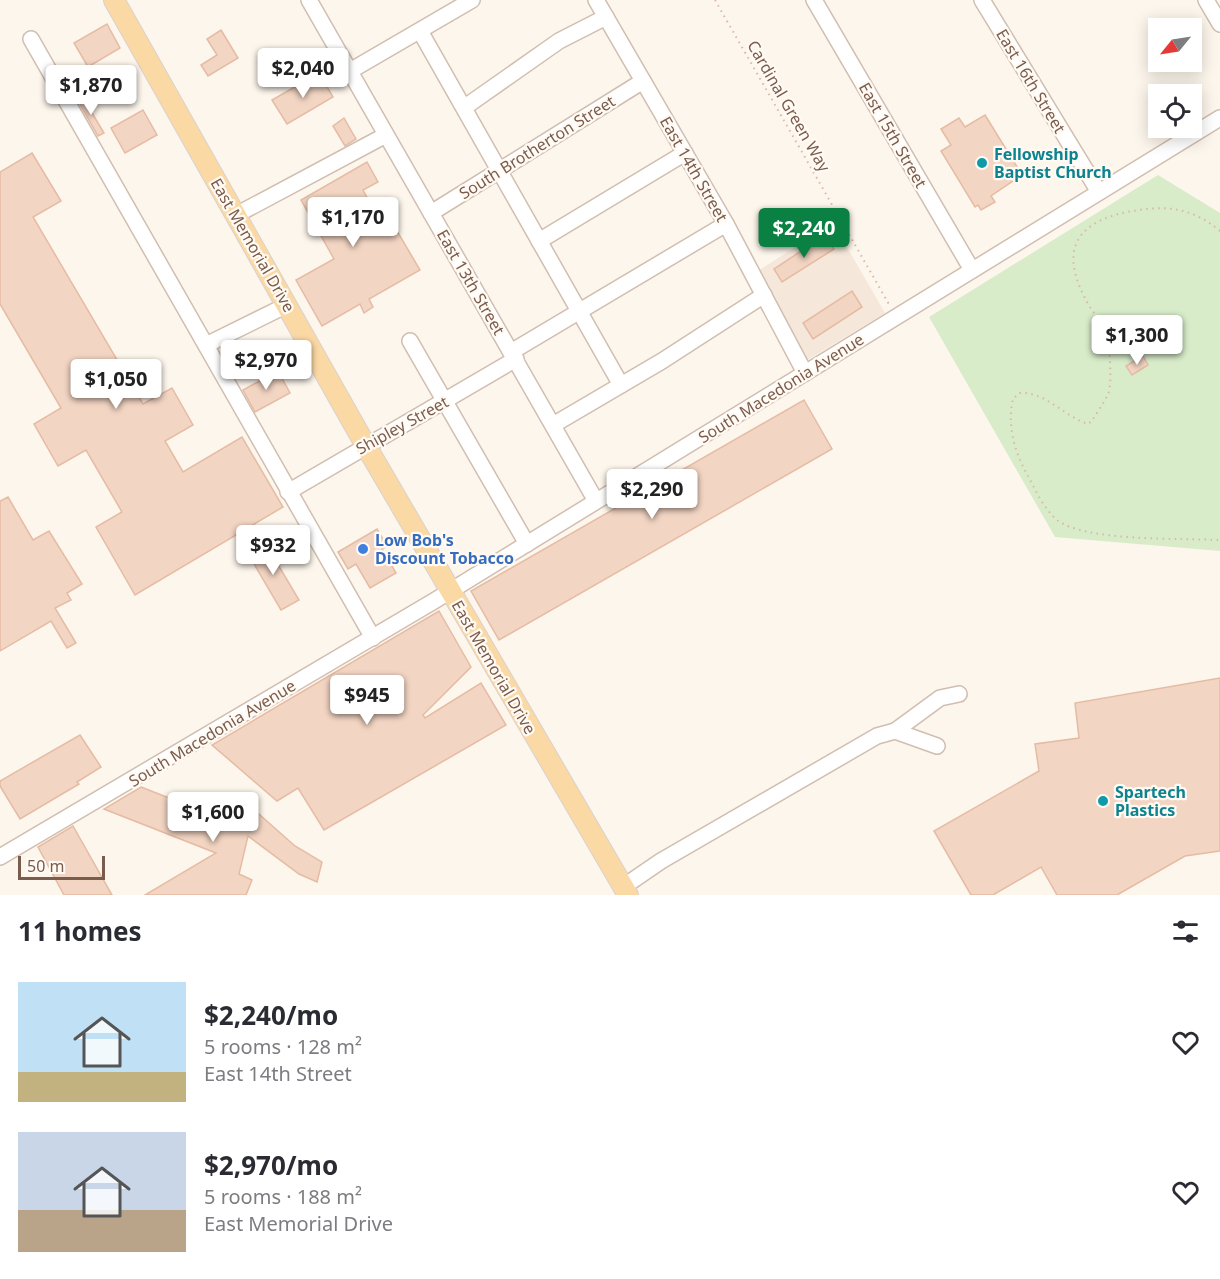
<!DOCTYPE html>
<meta charset="utf-8">
<style>
:root{--surface:#fff;--page:#f7f7f7;--text:#2b2b33;--muted:#7c7c81;--accent:#0b8043}
body{margin:0;font-family:"Noto Sans",sans-serif;background:var(--page);color:var(--text);height:100vh;display:flex;flex-direction:column;font-size:22px;white-space:nowrap}
*{box-sizing:border-box;margin:0}
p{font-size:20px;color:var(--muted)}
.icon{flex:none;width:33px;height:33px;fill:none;stroke:currentColor;stroke-width:2;stroke-linecap:round;stroke-linejoin:round}
.map{position:relative;height:895px;overflow:hidden}
.panel{display:flex;flex-direction:column;background:var(--surface);flex:1}
.panel>*{flex:none}
.needle{width:39px;rotate:240deg}
.fabs{position:absolute;left:1148px;top:18px;display:grid;gap:12px}
.fabs a{display:grid;place-items:center;width:54px;height:54px;border-radius:0px;background:var(--surface);box-shadow:0 3px 15px #0003;font-size:30px}
.scale{position:absolute;left:18px;bottom:15px;width:87px;box-sizing:border-box;padding-left:6px;border:3px solid #7a5c4d;border-top:0;font-size:16px;line-height:21px;white-space:nowrap;color:#7a5c4d;-webkit-text-stroke:4px #fffaf3;paint-order:stroke}
.price{position:absolute;translate:-50% -51px;padding:0 14px;border-radius:6px;background:#fff;color:#222;font-size:20px;line-height:39px;filter:drop-shadow(0 2px 3px #0008)}
.price::after{content:'';position:absolute;left:50%;top:36px;width:18px;height:14px;margin-left:-9px;background:inherit;clip-path:polygon(0 0,100% 0,50% 100%)}
.price.current{background:var(--accent);color:#fff}
ul{padding:0;list-style:none}
li{display:flex;align-items:center;gap:18px;height:150px;padding:0 18px}
li span{display:grid;place-items:center;flex:none;width:168px;height:120px;border-radius:0px;color:#555}
li>.icon{margin-inline-start:auto}
span .icon{width:72px;height:72px;fill:#fffc;stroke-width:1}
li b{font-size:26px}
h2{display:flex;justify-content:space-between;align-items:center;height:72px;padding:0 18px;font-size:26px}
.map>svg:first-child{display:block}
.residential{fill:#f5e8da}
.green{fill:#d8ecc9}
.building{fill:#f3d5c3;stroke:#e6bba3;stroke-width:1.5}
.lines{fill:none;stroke-linecap:round;stroke-linejoin:round}
.minor-casing{stroke:#d1beb0;stroke-width:18}
.major-casing{stroke:#dad1cd;stroke-width:22}
.path{stroke:#d9b8a5;stroke-width:2;stroke-dasharray:1.5 4.5;stroke-linecap:butt}
.minor{stroke:#fff;stroke-width:15}
.major{stroke:#fbd9a5;stroke-width:20}
.culture-dot{fill:#0f9aa8;stroke:#fffaf3;stroke-width:2}
.shop-dot{fill:#3f7fe0;stroke:#fffaf3;stroke-width:2}
.labels{text-anchor:middle;dominant-baseline:central;stroke-width:4.5;stroke-linejoin:round;paint-order:stroke}
.street-label{font-size:16px;fill:#7a5c4d;stroke:#fffaf3}
.culture-label{font-size:16px;font-weight:bold;fill:#0d838f;stroke:#fffaf3;text-anchor:start}
.shop-label{font-size:16px;font-weight:bold;fill:#366cbe;stroke:#fffaf3;text-anchor:start}
</style>
<div class="map">
<svg width="1220" height="895" viewBox="0 0 1220 895">
<rect width="100%" height="100%" fill="#fdf6ec"/>
<polygon class="residential" points="833,223 885,313 801,364 753,274"/>
<polygon class="green" points="1158,175 1220,213 1220,551 1055,537 929,317"/>
<g class="building">
<polygon points="107,24 120,48 88,67 74,43"/>
<polygon points="221,30 238,58 208,76 201,65 217,55 207,39"/>
<polygon points="319,73 333,97 287,124 272,100"/>
<polygon points="82,96 104,133 98,136 77,99"/>
<polygon points="143,110 157,135 125,153 111,128"/>
<polygon points="985,115 1022,175 991,196 995,202 981,210 978,205 975,207 941,151 951,145 941,129 959,118 965,127"/>
<polygon points="344,118 356,139 345,146 333,126"/>
<polygon points="32,153 61,201 33,217 143,404 172,388 193,425 165,441 183,472 242,437 283,507 135,595 96,527 122,512 86,450 58,466 34,424 61,408 0,304 0,172"/>
<polygon points="367,162 378,182 363,190 375,212 383,207 420,270 369,299 373,307 364,313 360,304 322,326 296,280 334,259 301,200"/>
<polygon points="824,236 834,249 782,282 774,269"/>
<polygon points="852,291 862,307 813,339 803,323"/>
<polygon points="1143,356 1148,365 1132,375 1126,366"/>
<polygon points="278,371 290,393 255,412 243,390"/>
<polygon points="804,400 832,449 499,640 471,591"/>
<polygon points="8,497 33,540 49,531 82,584 67,593 71,600 55,608 76,643 67,648 51,621 0,651 0,501"/>
<polygon points="377,529 387,546 382,549 396,573 370,588 356,564 348,569 338,552"/>
<polygon points="264,541 299,600 281,610 247,552"/>
<polygon points="439,611 471,667 423,715 425,718 481,683 506,725 324,830 298,788 277,801 212,745"/>
<polygon points="1220,678 1220,851 1185,856 1117,895 1057,895 1041,867 993,895 971,895 934,831 1039,771 1035,744 1079,738 1075,703"/>
<polygon points="80,735 101,767 77,782 79,784 20,819 0,786 0,781"/>
<polygon points="141,787 225,820 244,801 295,846 322,862 317,882 299,874 248,836 239,874 252,880 246,895 145,895 216,853 104,809"/>
<polygon points="73,826 112,895 64,895 38,847"/>
</g>
<g class="lines">
<defs>
<g id="minor">
<polyline points="309,0 596,501"/>
<polyline points="596,0 726,224 805,373"/>
<polyline points="814,0 972,270"/>
<polyline points="982,0 1099,192"/>
<polyline points="1206,0 1220,24"/>
<polyline points="420,31 621,385"/>
<polyline points="31,39 373,638"/>
<polyline points="350,71 472,0"/>
<polyline points="465,107 559,41 606,17"/>
<polyline points="431,213 643,81"/>
<polyline points="236,215 386,135"/>
<polyline points="539,241 685,153"/>
<polyline points="410,341 527,544"/>
<polyline points="206,345 287,305"/>
<polyline points="511,352 726,224"/>
<polyline points="553,425 662,361 764,295"/>
<polyline points="288,492 516,359"/>
<polyline points="895,731 940,698 959,694"/>
<polyline points="0,857 434,601 1220,118"/>
<polyline points="623,887 661,861 877,736 895,731 937,746"/>
</g>
<polyline id="major" points="114,0 366,446 628,895"/>
</defs>
<use href="#minor" class="minor-casing"/>
<use href="#major" class="major-casing"/>
<g class="path">
<polyline points="715,0 890,306"/>
<path d="M1220,231C1195,210 1171,205 1139,210C1075,219 1056,250 1090,307C1095,316 1106,325 1107,334C1109,346 1113,384 1108,394C1104,403 1097,412 1092,421L1088,424C1065,417 1045,391 1019,393L1013,399C1007,424 1014,451 1027,474C1035,489 1043,508 1057,520C1085,542 1182,538 1220,540"/>
</g>
<use href="#minor" class="minor"/>
<use href="#major" class="major"/>
</g>
<g class="culture-dot">
<circle cx="982" cy="163" r="6"/>
<circle cx="1103" cy="801" r="6"/>
</g>
<circle class="shop-dot" cx="363" cy="549" r="6"/>
<g class="labels">
<g class="street-label">
<text transform="translate(1031 81) rotate(59)">East 16th Street</text>
<text transform="translate(789 106) rotate(60)">Cardinal Green Way</text>
<text transform="translate(893 135) rotate(60)">East 15th Street</text>
<text transform="translate(537 147) rotate(-32)">South Brotherton Street</text>
<text transform="translate(694 169) rotate(60)">East 14th Street</text>
<text transform="translate(253 245) rotate(60)">East Memorial Drive</text>
<text transform="translate(471 282) rotate(60)">East 13th Street</text>
<text transform="translate(781 388) rotate(-32)">South Macedonia Avenue</text>
<text transform="translate(402 425) rotate(-29)">Shipley Street</text>
<text transform="translate(494 667) rotate(60)">East Memorial Drive</text>
<text transform="translate(212 733) rotate(-31)">South Macedonia Avenue</text>
</g>
<g class="culture-label">
<text x="994" y="154">Fellowship<tspan x="994" dy="18">Baptist Church</tspan></text>
<text x="1115" y="792">Spartech<tspan x="1115" dy="18">Plastics</tspan></text>
</g>
<g class="shop-label">
<text x="375" y="540">Low Bob's<tspan x="375" dy="18">Discount Tobacco</tspan></text>
</g>
</g>
</svg>
<div class="fabs">
<a><svg class="needle" viewBox="-14 -14 28 28"><path d="M0-13l5 13h-10z" fill="#e53935"/><path d="M0 13l5-13h-10z" fill="#7c7c81"/></svg></a>
<a><svg class="icon" aria-label="locate" viewBox="0 0 24 24"><circle cx="12" cy="12" r="6"/><path d="M12 2v4M12 18v4M2 12h4M18 12h4"/></svg></a>
</div>
<div class="scale">50 m</div>
<b class="price" style="left:303px;top:99px">$2,040</b>
<b class="price" style="left:91px;top:116px">$1,870</b>
<b class="price" style="left:353px;top:248px">$1,170</b>
<b class="price current" style="left:804px;top:259px">$2,240</b>
<b class="price" style="left:1137px;top:366px">$1,300</b>
<b class="price" style="left:266px;top:391px">$2,970</b>
<b class="price" style="left:116px;top:410px">$1,050</b>
<b class="price" style="left:652px;top:520px">$2,290</b>
<b class="price" style="left:273px;top:576px">$932</b>
<b class="price" style="left:367px;top:726px">$945</b>
<b class="price" style="left:213px;top:843px">$1,600</b>
</div>
<section class="panel">
<h2>11 homes<svg class="icon" aria-label="filters" viewBox="0 0 24 24"><path d="M4 7h16M4 17h16"/><circle cx="9" cy="7" r="2"/><circle cx="15" cy="17" r="2"/></svg></h2>
<ul>
<li><span style="background:linear-gradient(#bfe0f5 75%,#c2b280 0)"><svg class="icon" aria-label="home" viewBox="0 0 24 24"><path d="M3 11l9-7 9 7M6 9v11h12V9"/></svg></span><div><b>$2,240/mo</b><p>5 rooms · 128 m²</p><p>East 14th Street</p></div><svg class="icon" aria-label="heart" viewBox="0 0 24 24"><path d="M12 20l-8-8c-3-5 5-10 8-4 3-6 11-1 8 4z"/></svg></li>
<li><span style="background:linear-gradient(#c9d6e8 65%,#b9a48a 0)"><svg class="icon" aria-label="home" viewBox="0 0 24 24"><path d="M3 11l9-7 9 7M6 9v11h12V9"/></svg></span><div><b>$2,970/mo</b><p>5 rooms · 188 m²</p><p>East Memorial Drive</p></div><svg class="icon" aria-label="heart" viewBox="0 0 24 24"><path d="M12 20l-8-8c-3-5 5-10 8-4 3-6 11-1 8 4z"/></svg></li>
</ul>
</section>
